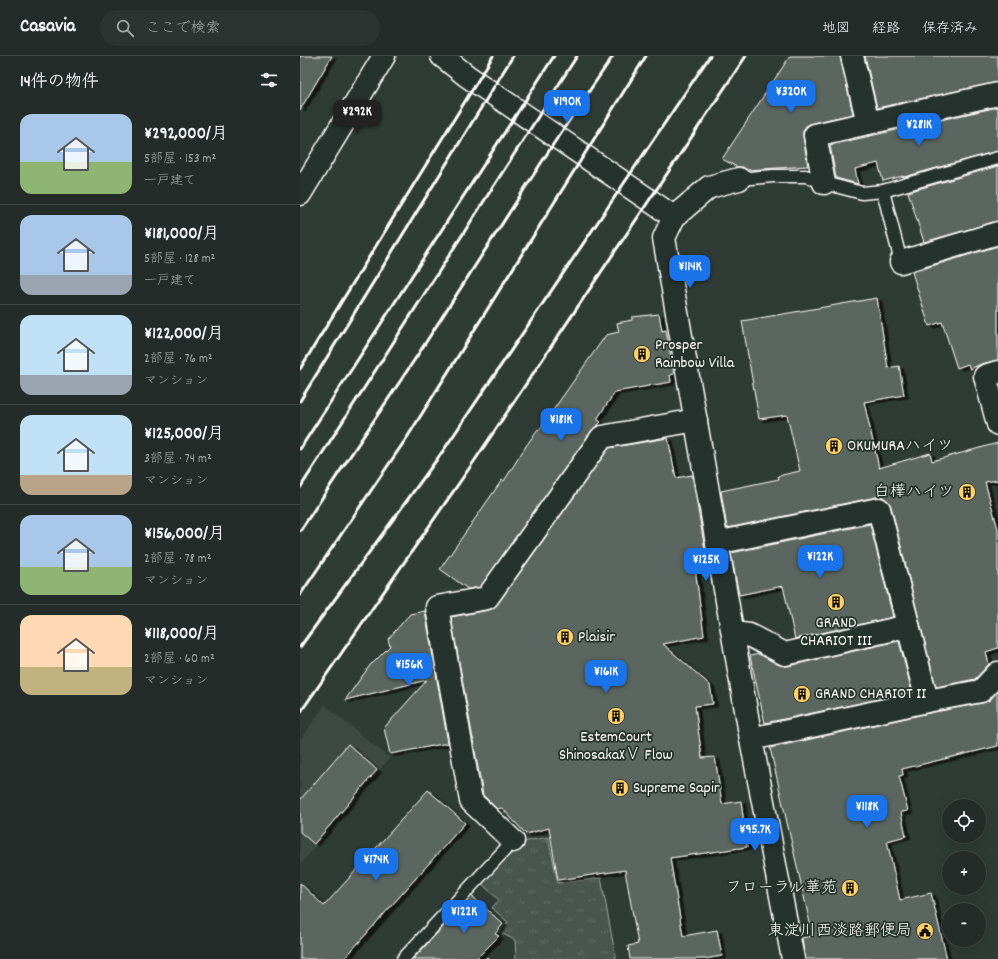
<!DOCTYPE html>
<html lang="ja">
<meta charset="utf-8">
<style>
:root{--surface:#232c28;--page:#2b3430;--text:#f1f3f6;--muted:#a3a7a8;--line:#404845;--accent:#1a73e8}
body{margin:0;font-family:Dekko,"Klee One",sans-serif;background:var(--page);color:var(--text);height:100vh;display:flex;flex-direction:column;font-size:15px;white-space:nowrap}
*{box-sizing:border-box;margin:0}
p{font-size:13px;color:var(--muted)}
.icon{flex:none;width:22px;height:22px;fill:none;stroke:currentColor;stroke-width:2;stroke-linecap:round;stroke-linejoin:round}
.map{position:relative;flex:1;overflow:hidden}
.panel{display:flex;flex-direction:column;background:var(--surface);width:300px}
.panel>*{flex:none}
.tools{position:absolute;left:642px;top:743px;display:grid;gap:8px}
.tools a{display:grid;place-items:center;width:44px;height:44px;border-radius:50%;background:var(--surface);box-shadow:0 4px 16px #0002,0 0 0 1px var(--line);font-size:20px}
.price{position:absolute;translate:-50% -34px;padding:0 9px;border-radius:8px;background:var(--accent);color:#fff;font-size:13px;line-height:26px;filter:drop-shadow(0 1px 2px #0008)}
.price::after{content:'';position:absolute;left:50%;top:24px;width:12px;height:9px;margin-left:-6px;background:inherit;clip-path:polygon(0 0,100% 0,50% 100%)}
.price.selected{background:#222;color:#fff}
ul{padding:0;list-style:none}
li{display:flex;align-items:center;gap:12px;height:100px;padding:0 20px}
li+li{border-top:1px solid var(--line)}
li span{display:grid;place-items:center;flex:none;width:112px;height:80px;border-radius:12px;color:#555}
li>.icon{margin-inline-start:auto}
span .icon{width:48px;height:48px;fill:#fffc;stroke-width:1}
li b{font-size:17px}
h2{display:flex;justify-content:space-between;align-items:center;height:48px;padding:0 20px;font-size:17px}
header{display:flex;align-items:center;gap:24px;box-sizing:border-box;height:56px;padding:0 20px;background:var(--surface);border-bottom:1px solid var(--line)}
header strong{font-size:19px}
nav{display:flex;gap:22px;margin-inline-start:auto;font-size:14px}
.search{width:280px;height:36px;background:var(--page);display:flex;align-items:center;gap:10px;box-sizing:border-box;padding:0 14px;border-radius:22px;color:var(--muted);font-size:15px}
main{display:flex;flex:1;min-height:0}
.map>svg:first-child{display:block}
.built{fill:#3c4842}
.grass{fill:url(#grass-tufts);stroke:#a4aaa7}
.building{fill:#5b6661;stroke:#fff;filter:url(#shadow)}
.lines{fill:none;stroke-linecap:round;stroke-linejoin:round}
.lane-casing{stroke:#fff;stroke-width:15}
.street-casing{stroke:#fff;stroke-width:25}
.secondary-casing{stroke:#fff;stroke-width:25}
.path{stroke:#fff;stroke-width:2.5;stroke-dasharray:4 3;stroke-linecap:butt}
.lane{stroke:#26332d;stroke-width:12}
.street{stroke:#26332d;stroke-width:22}
.secondary{stroke:#26332d;stroke-width:22}
.rail{stroke:#fff;stroke-width:3}
.labels{text-anchor:middle;dominant-baseline:central;stroke-width:3.5;stroke-linejoin:round;paint-order:stroke}
.poi-label{font-size:16px;fill:#fff;stroke:#26332d;text-anchor:start}
</style>
<header>
<strong>Casavia</strong>
<div class="search"><svg class="icon" aria-label="search" viewBox="0 0 24 24"><circle cx="10" cy="10" r="6"/><path d="M15 15l6 6"/></svg>ここで検索</div>
<nav><a>地図</a><a>経路</a><a>保存済み</a></nav>
</header>
<main>
<section class="panel">
<h2>14件の物件<svg class="icon" aria-label="filters" viewBox="0 0 24 24"><path d="M4 7h16M4 17h16"/><circle cx="9" cy="7" r="2"/><circle cx="15" cy="17" r="2"/></svg></h2>
<ul>
<li><span style="background:linear-gradient(#a9c7e8 60%,#8fb573 0)"><svg class="icon" aria-label="home" viewBox="0 0 24 24"><path d="M3 11l9-7 9 7M6 9v11h12V9"/></svg></span><div><b>¥292,000/月</b><p>5部屋 · 153 m²</p><p>一戸建て</p></div></li>
<li><span style="background:linear-gradient(#a9c7e8 75%,#9aa5b1 0)"><svg class="icon" aria-label="home" viewBox="0 0 24 24"><path d="M3 11l9-7 9 7M6 9v11h12V9"/></svg></span><div><b>¥181,000/月</b><p>5部屋 · 128 m²</p><p>一戸建て</p></div></li>
<li><span style="background:linear-gradient(#bfe0f5 75%,#9aa5b1 0)"><svg class="icon" aria-label="home" viewBox="0 0 24 24"><path d="M3 11l9-7 9 7M6 9v11h12V9"/></svg></span><div><b>¥122,000/月</b><p>2部屋 · 76 m²</p><p>マンション</p></div></li>
<li><span style="background:linear-gradient(#bfe0f5 75%,#b9a48a 0)"><svg class="icon" aria-label="home" viewBox="0 0 24 24"><path d="M3 11l9-7 9 7M6 9v11h12V9"/></svg></span><div><b>¥125,000/月</b><p>3部屋 · 74 m²</p><p>マンション</p></div></li>
<li><span style="background:linear-gradient(#a9c7e8 65%,#8fb573 0)"><svg class="icon" aria-label="home" viewBox="0 0 24 24"><path d="M3 11l9-7 9 7M6 9v11h12V9"/></svg></span><div><b>¥156,000/月</b><p>2部屋 · 78 m²</p><p>マンション</p></div></li>
<li><span style="background:linear-gradient(#ffd9b3 65%,#c2b280 0)"><svg class="icon" aria-label="home" viewBox="0 0 24 24"><path d="M3 11l9-7 9 7M6 9v11h12V9"/></svg></span><div><b>¥118,000/月</b><p>2部屋 · 60 m²</p><p>マンション</p></div></li>
</ul>
</section>
<div class="map">
<svg width="698" height="903" viewBox="0 0 698 903">
<defs>
<pattern id="grass-tufts" width="24" height="20" patternUnits="userSpaceOnUse"><rect width="24" height="20" fill="#4a544f"/><path d="M3 7l-1-3M5 7V3M7 7l1-3M15 17l-1-3M17 17v-4M19 17l1-3" fill="none" stroke="#656e69"/></pattern>
<filter id="shadow"><feDropShadow dx="4.5" dy="2.5" stdDeviation="0" flood-color="#0009"/></filter>
</defs>
<rect width="100%" height="100%" fill="#2f3b35"/>
<filter id="ink" filterUnits="userSpaceOnUse"><feTurbulence type="fractalNoise" baseFrequency=".025" numOctaves="2"/><feDisplacementMap in="SourceGraphic" scale="8" xChannelSelector="R" yChannelSelector="G"/><feConvolveMatrix kernelMatrix="1 2 1 2 8 2 1 2 1" color-interpolation-filters="sRGB"/></filter>
<g filter="url(#ink)">
<polygon class="built" points="25,649 90,702 0,809 0,684"/>
<polygon class="grass" points="248,781 258,827 301,822 316,903 216,903 215,884 199,876 208,866 192,852 199,844 181,827 222,786"/>
<g class="building">
<polygon points="0,0 32,0 0,54"/>
<polygon points="490,0 540,0 553,58 512,67 506,70 503,75 503,81 508,110 447,114 443,111 437,111 422,103"/>
<polygon points="565,0 698,0 698,26 577,52"/>
<polygon points="698,51 698,95 604,121 603,120 583,125 578,107 555,113 558,128 536,122 530,89"/>
<polygon points="698,110 698,165 624,186 608,136"/>
<polygon points="698,190 698,304 681,308 670,313 668,308 657,312 642,266 629,270 612,216"/>
<polygon points="577,242 588,312 599,310 604,339 564,346 579,412 630,397 632,405 698,387 698,424 685,426 698,473 698,592 686,596 689,608 675,623 636,631 591,450 588,445 583,441 576,441 427,472 421,435 479,423 478,420 500,415 487,359 459,363 442,265"/>
<polygon points="359,258 362,275 366,274 374,318 370,319 371,326 315,336 297,363 301,366 298,369 292,374 180,531 168,533 140,513 202,424 204,425 226,390 238,373 239,374 306,279 319,276 317,267 332,264 332,261"/>
<polygon points="368,382 376,422 392,419 405,494 393,496 404,580 363,588 410,629 413,648 395,650 402,702 415,701 422,748 441,745 447,791 370,802 383,880 417,874 422,900 404,903 330,903 328,890 338,888 325,814 258,824 249,772 226,778 202,752 197,753 183,739 173,684 174,683 173,683 151,561 189,554 197,549 309,392"/>
<polygon points="570,468 593,561 495,583 483,530 439,539 431,497"/>
<polygon points="125,555 148,687 90,698 84,672 127,624 45,644 71,608 73,607 90,590 88,583 110,558"/>
<polygon points="599,585 612,636 465,667 450,600 459,598 479,609 488,610"/>
<polygon points="697,636 698,690 602,713 603,719 599,720 608,755 601,756 606,780 587,785 600,844 631,837 647,903 505,903 502,882 513,880 470,692 629,657 683,647 690,644"/>
<polygon points="48,688 77,714 14,788 0,776 0,744"/>
<polygon points="128,734 165,767 44,903 0,903 0,827 24,850"/>
<polygon points="172,840 203,868 195,878 199,880 176,903 113,903"/>
</g>
<g class="lines">
<defs>
<g id="lane">
<polyline points="439,123 473,120 506,120 524,127 562,137 583,135 698,102"/>
<polyline points="583,135 601,206"/>
<polyline points="103,903 213,785"/>
</g>
<g id="street">
<polyline points="142,0 167,20 374,161"/>
<polyline points="568,67 698,38"/>
<polyline points="439,123 409,131 374,161 364,182 451,683 493,903"/>
<polyline points="524,127 515,79 568,67 552,0"/>
<polyline points="601,206 698,177"/>
<polyline points="698,316 685,320 698,368"/>
<polyline points="417,487 579,453 627,645"/>
<polyline points="433,577 449,579 485,598 608,570"/>
<polyline points="451,683 627,645 681,635 698,617"/>
<polyline points="213,785 171,745 137,551 187,542 302,381 396,364"/>
</g>
<polyline id="secondary" points="0,138 84,0"/>
</defs>
<use href="#lane" class="lane-casing"/>
<use href="#street" class="street-casing"/>
<use href="#secondary" class="secondary-casing"/>
<polyline class="path" points="187,901 187,903"/>
<use href="#lane" class="lane"/>
<use href="#street" class="street"/>
<use href="#secondary" class="secondary"/>
<g class="rail">
<polyline points="0,313 193,0"/>
<polyline points="0,345 213,0"/>
<polyline points="0,393 254,0"/>
<polyline points="0,432 277,0"/>
<polyline points="0,475 117,300 254,87 313,0"/>
<polyline points="0,539 108,380 346,0"/>
<polyline points="0,591 143,395 410,0"/>
<polyline points="0,657 175,404 446,0"/>
</g>
</g>
</g>
<defs>
<symbol id="building-disc" viewBox="-11 -11 22 22"><circle r="9.5" fill="#ffd166" stroke="#26332d"/><path d="M-4-6H4V6H1V3H-1V6H-4ZM-2.5-4.3h1.7v1.8h-1.7ZM.8-4.3h1.7v1.8H.8ZM-2.5-1h1.7V.8h-1.7ZM.8-1h1.7V.8H.8Z" fill="#111"/></symbol>
<symbol id="civic-disc" viewBox="-11 -11 22 22"><circle r="9.5" fill="#ffd166" stroke="#26332d"/><path d="M-.6-6.5H3V-4.5H.6V-3L4-1V1h2V6H-6V1h2V-1L-.6-3ZM-1.2 2.5V6h2.4V2.5Z" fill="#111"/></symbol>
</defs>
<g fill-rule="evenodd">
<use href="#building-disc" x="332" y="288" width="20" height="20"/>
<use href="#building-disc" x="524" y="380" width="20" height="20"/>
<use href="#building-disc" x="657" y="426" width="20" height="20"/>
<use href="#building-disc" x="526" y="536" width="20" height="20"/>
<use href="#building-disc" x="255" y="571" width="20" height="20"/>
<use href="#building-disc" x="492" y="628" width="20" height="20"/>
<use href="#building-disc" x="306" y="650" width="20" height="20"/>
<use href="#building-disc" x="310" y="722" width="20" height="20"/>
<use href="#building-disc" x="540" y="822" width="20" height="20"/>
<use href="#civic-disc" x="615" y="865" width="20" height="20"/>
</g>
<g class="labels">
<g class="poi-label">
<text x="355" y="289">Prosper<tspan x="355" dy="18">Rainbow Villa</tspan></text>
<text x="547" y="390">OKUMURAハイツ</text>
<text x="654" y="436" text-anchor="end">白樺ハイツ</text>
<text x="536" y="567" text-anchor="middle">GRAND<tspan x="536" dy="18">CHARIOT III</tspan></text>
<text x="278" y="581">Plaisir</text>
<text x="515" y="638">GRAND CHARIOT II</text>
<text x="316" y="681" text-anchor="middle">EstemCourt<tspan x="316" dy="18">ShinosakaXⅤ Flow</tspan></text>
<text x="333" y="732">Supreme Sapir</text>
<text x="537" y="832" text-anchor="end">フローラル華苑</text>
<text x="612" y="875" text-anchor="end">東淀川西淡路郵便局</text>
</g>
</g>
</svg>
<div class="tools">
<a><svg class="icon" aria-label="locate" viewBox="0 0 24 24"><circle cx="12" cy="12" r="6"/><path d="M12 2v4M12 18v4M2 12h4M18 12h4"/></svg></a>
<a>+</a>
<a>−</a>
</div>
<b class="price" style="left:491px;top:58px">¥320K</b>
<b class="price" style="left:267px;top:68px">¥190K</b>
<b class="price selected" style="left:57px;top:78px">¥292K</b>
<b class="price" style="left:619px;top:91px">¥281K</b>
<b class="price" style="left:390px;top:233px">¥114K</b>
<b class="price" style="left:261px;top:386px">¥181K</b>
<b class="price" style="left:520px;top:523px">¥122K</b>
<b class="price" style="left:406px;top:526px">¥125K</b>
<b class="price" style="left:109px;top:631px">¥156K</b>
<b class="price" style="left:306px;top:638px">¥161K</b>
<b class="price" style="left:567px;top:773px">¥118K</b>
<b class="price" style="left:455px;top:796px">¥95.7K</b>
<b class="price" style="left:76px;top:826px">¥174K</b>
<b class="price" style="left:164px;top:878px">¥122K</b>
</div>
</main>
